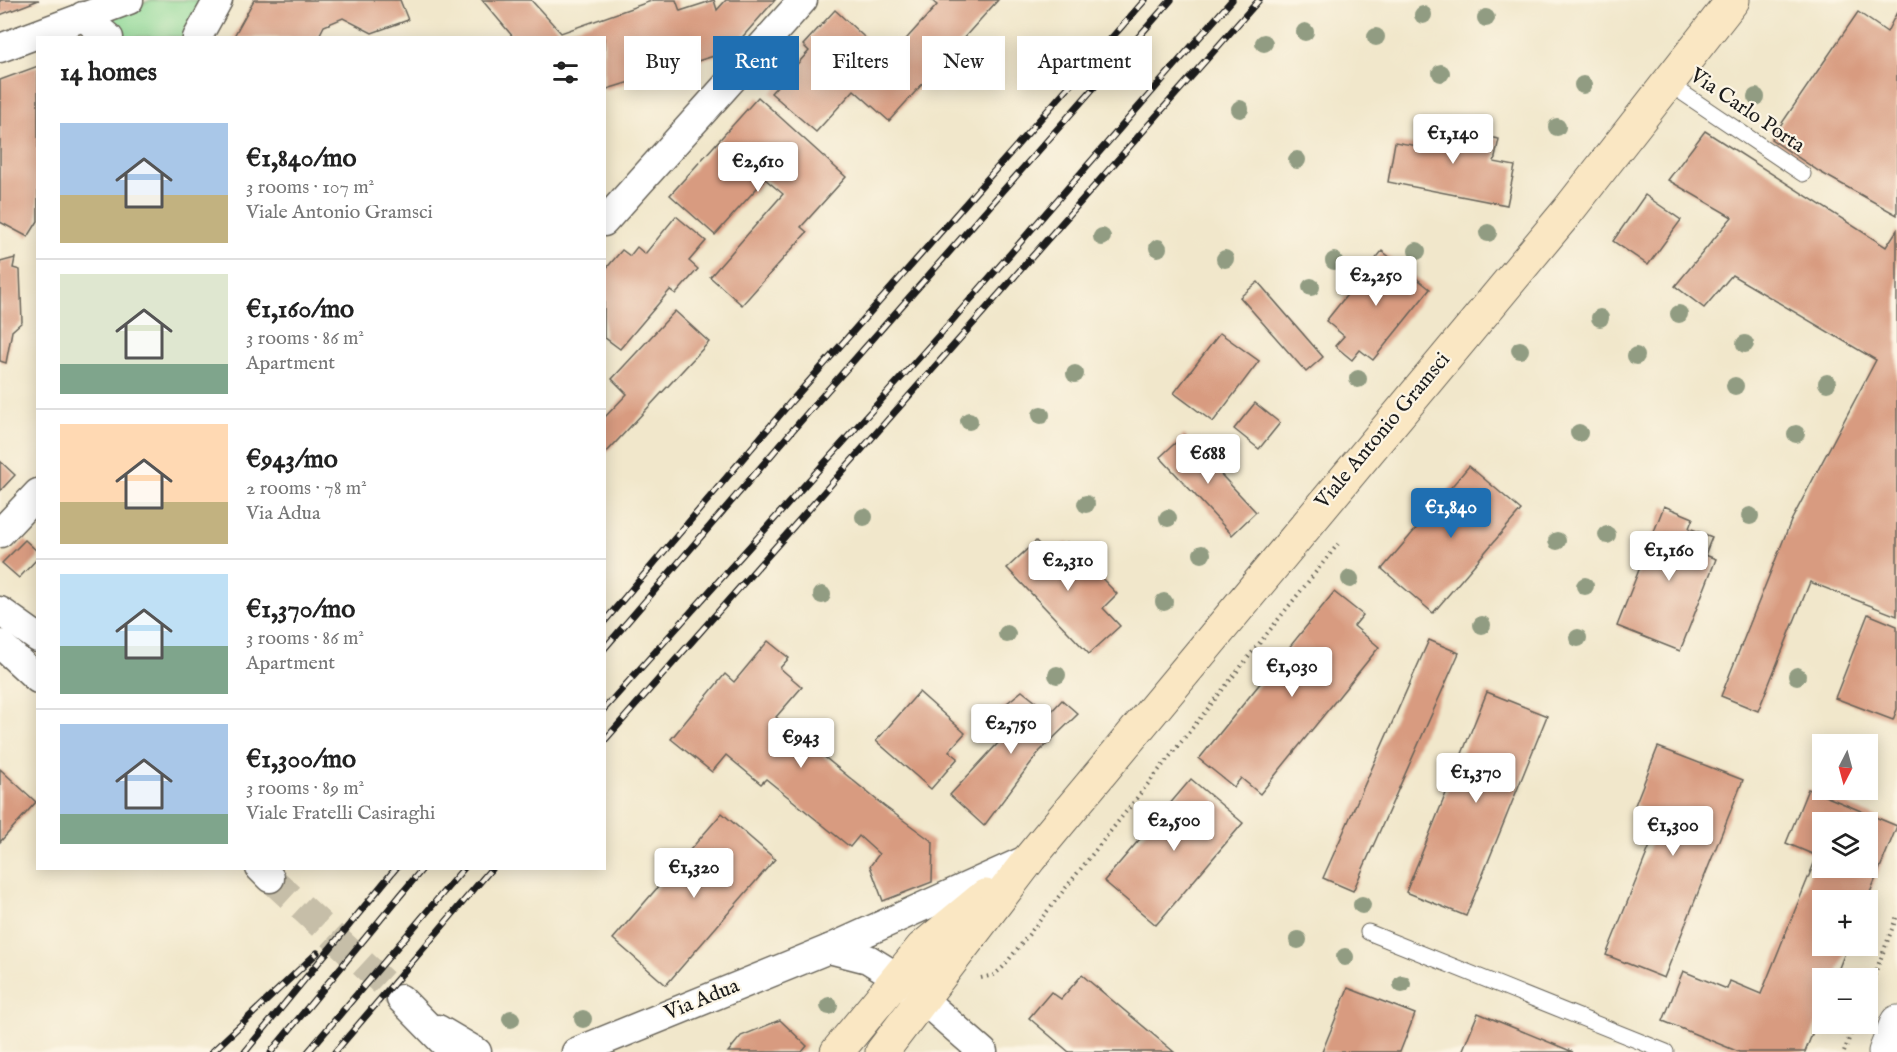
<!DOCTYPE html>
<meta charset="utf-8">
<style>
:root{--surface:#fff;--page:#f2f2f2;--text:#222;--muted:#767676;--line:#e0e0e0;--accent:#1f6fb2}
body{margin:0;font-family:"IM FELL English",serif;background:var(--page);color:var(--text);height:100vh;display:flex;flex-direction:column;font-size:22px;white-space:nowrap}
*{box-sizing:border-box;margin:0}
p{font-size:20px;color:var(--muted)}
.icon{flex:none;width:33px;height:33px;fill:none;stroke:currentColor;stroke-width:2;stroke-linecap:round;stroke-linejoin:round}
.map{position:relative;flex:1;overflow:hidden}
.drawer{position:absolute;left:36px;top:36px;width:570px;height:834px;display:flex;flex-direction:column;background:var(--surface);border-radius:0px;box-shadow:0 3px 15px #0003}
.drawer>*{flex:none}
.top-card{position:absolute;left:624px;top:36px;width:570px;height:54px;display:flex;gap:12px}
.needle{width:39px;rotate:186deg}
.tools{position:absolute;left:1812px;top:734px;display:grid;gap:12px}
.tools a{display:grid;place-items:center;width:66px;height:66px;border-radius:0px;background:var(--surface);box-shadow:0 3px 15px #0003;font-size:30px}
.price{position:absolute;translate:-50% -51px;padding:0 14px;border-radius:6px;background:#fff;color:#222;font-size:20px;line-height:39px;filter:drop-shadow(0 2px 3px #0008)}
.price::after{content:'';position:absolute;left:50%;top:36px;width:18px;height:14px;margin-left:-9px;background:inherit;clip-path:polygon(0 0,100% 0,50% 100%)}
.price.active{background:var(--accent);color:#fff}
ul{padding:0;list-style:none}
li{display:flex;align-items:center;gap:18px;height:150px;padding:0 24px}
li+li{border-top:2px solid var(--line)}
li span{display:grid;place-items:center;flex:none;width:168px;height:120px;border-radius:0px;color:#555}
li>.icon{margin-inline-start:auto}
span .icon{width:72px;height:72px;fill:#fffc;stroke-width:1}
li b{font-size:26px}
h2{display:flex;justify-content:space-between;align-items:center;height:72px;padding:0 24px;font-size:26px}
.chip{padding:0 21px;border-radius:0px;background:var(--surface);box-shadow:0 3px 15px #0003;font-size:21px;line-height:54px}
.chip.active{background:var(--accent);color:#fff}
.map>svg:first-child{display:block}
.green{fill:#8cd895;stroke:#547a58;stroke-width:1.5}
.building{fill:#d89b80;fill-rule:evenodd}
.lines{fill:none;stroke-linecap:round;stroke-linejoin:round}
.minor-tunnel{stroke:#c6bea8;stroke-width:28;stroke-dasharray:28 14;stroke-linecap:butt}
.service-casing{stroke:#676359;stroke-width:17}
.minor-casing{stroke:#676359;stroke-width:31}
.tertiary-casing{stroke:#676359;stroke-width:35}
.secondary-casing{stroke:#676359;stroke-width:35}
.path{stroke:#676359;stroke-width:4;stroke-dasharray:1.5 4.5;stroke-linecap:butt}
.service{stroke:#fff;stroke-width:15}
.minor{stroke:#fff;stroke-width:28}
.tertiary{stroke:#fff;stroke-width:33}
.secondary{stroke:#fae7c3;stroke-width:33}
.rail-casing{stroke:#1c1c1c;stroke-width:7}
.rail{stroke:#fcf5e5;stroke-width:4.5;stroke-dasharray:14;stroke-linecap:butt}
.tree{fill:#919c82}
.labels{text-anchor:middle;dominant-baseline:central;stroke-width:4.5;stroke-linejoin:round;paint-order:stroke}
.street-label{font-size:21px;fill:#1c1c1c;stroke:#fcf5e5}
</style>
<div class="map">
<svg width="1897" height="1052" viewBox="0 0 1897 1052">
<rect width="100%" height="100%" fill="#fcf5e5"/>
<filter id="ink" filterUnits="userSpaceOnUse"><feTurbulence type="fractalNoise" baseFrequency=".0167" numOctaves="2"/><feDisplacementMap in="SourceGraphic" scale="12" xChannelSelector="R" yChannelSelector="G"/><feConvolveMatrix kernelMatrix="1 2 1 2 8 2 1 2 1" color-interpolation-filters="sRGB"/></filter>
<filter id="wash" filterUnits="userSpaceOnUse"><feTurbulence type="fractalNoise" baseFrequency=".008" numOctaves="4" result="noise"/><feDisplacementMap in="SourceGraphic" scale="24" xChannelSelector="R" yChannelSelector="G"/><feGaussianBlur stdDeviation="1.35" result="paint"/><feColorMatrix in="noise" values="0 0 0 0 0 0 0 0 0 0 0 0 0 0 0 0 0 1.4 0 .05"/><feComposite in="paint" operator="in"/></filter>
<g filter="url(#wash)">
<rect width="100%" height="100%" fill="#f1e7cb"/>
<polygon class="green" points="151,0 205,0 184,37 124,37 106,17"/>
<g id="blocks">
<g class="building">
<polygon points="0,0 39,0 0,15"/>
<polygon points="254,0 400,0 408,20 372,33 343,18 324,26 318,38 233,38"/>
<polygon points="482,0 531,0 561,33 654,0 676,0 680,11 714,0 717,10 726,0 775,0 730,51 604,90 604,38 514,38"/>
<polygon points="931,0 998,0 889,121 854,90 816,132 771,93 809,51 803,45 835,10 888,59 937,5"/>
<polygon points="1858,12 1887,32 1897,12 1897,215 1820,172 1771,139"/>
<polygon points="38,66 38,221 28,237 0,222 0,80"/>
<polygon points="758,97 846,177 801,227 807,232 742,305 710,277 783,194 765,179 715,235 670,195"/>
<polygon points="1423,124 1499,139 1494,162 1515,166 1507,205 1388,182 1395,142 1418,146"/>
<polygon points="1705,131 1886,247 1897,230 1897,616 1810,582 1758,711 1721,696 1791,521 1876,360 1732,275 1704,308 1675,286 1732,217 1668,180"/>
<polygon points="1645,195 1681,220 1648,265 1613,241"/>
<polygon points="676,216 706,241 689,261 698,269 676,294 670,290 620,349 604,337 604,271 622,250 630,256 637,247 645,254"/>
<polygon points="1382,251 1430,289 1373,360 1360,350 1352,360 1335,346 1344,336 1326,321"/>
<polygon points="15,258 13,268 20,270 22,322 12,331 6,363 0,361 0,262"/>
<polygon points="1258,282 1323,357 1306,372 1240,297"/>
<polygon points="675,311 709,342 604,455 604,418 627,394 612,379"/>
<polygon points="1220,333 1259,361 1213,422 1174,393"/>
<polygon points="1255,403 1280,423 1259,449 1234,429"/>
<polygon points="1184,435 1256,512 1232,535 1160,457"/>
<polygon points="0,461 15,475 0,491"/>
<polygon points="1469,466 1521,510 1433,613 1382,569"/>
<polygon points="1664,506 1693,518 1689,528 1712,537 1705,555 1716,559 1680,651 1617,626"/>
<polygon points="25,540 38,552 38,558 19,578 2,563"/>
<polygon points="1036,541 1051,557 1067,542 1117,594 1103,608 1120,626 1089,654 1007,568"/>
<polygon points="1334,592 1363,615 1354,626 1379,647 1260,794 1241,778 1234,787 1199,759"/>
<polygon points="1868,614 1897,626 1897,709 1893,720 1835,698"/>
<polygon points="1429,640 1459,653 1353,891 1323,878"/>
<polygon points="768,641 789,658 780,668 802,687 776,717 884,806 933,842 932,882 883,901 870,866 879,854 859,836 850,847 766,779 761,784 726,755 712,772 671,739 725,674 734,682"/>
<polygon points="1022,691 1050,713 1062,700 1078,714 1039,752 984,826 950,795 1013,727 997,711"/>
<polygon points="919,692 965,733 949,751 958,758 931,789 876,741"/>
<polygon points="1487,692 1547,716 1466,916 1406,892"/>
<polygon points="1658,747 1743,780 1664,978 1606,955 1662,816 1635,805"/>
<polygon points="0,769 36,802 0,842"/>
<polygon points="1191,779 1243,823 1156,925 1104,881"/>
<path d="M1808,789L1897,826L1867,900H1822V945H1848L1835,978H1822V1009L1805,1052H1739L1663,1021L1683,971L1727,989L1730,981L1761,994L1817,856L1786,843ZM1822,822H1868V867H1822Z"/>
<polygon points="722,813 775,859 666,985 613,939"/>
<polygon points="1082,975 1174,1052 1069,1052 1029,1018 1051,992 1061,999"/>
<polygon points="1348,988 1415,1014 1400,1052 1322,1052"/>
<polygon points="1478,1013 1573,1052 1462,1052"/>
<polygon points="780,1020 807,1046 802,1052 728,1052 741,1036"/>
</g>
</g>
</g>
<g filter="url(#ink)">
<use href="#blocks" fill-opacity="0" stroke="#676359" stroke-width="1.5"/>
<g class="lines">
<polyline class="minor-tunnel" points="270,878 401,999"/>
<defs>
<g id="service">
<polyline points="1668,83 1803,174"/>
<polyline points="1368,932 1666,1052"/>
</g>
<g id="minor">
<polyline points="83,16 109,38"/>
<polyline points="197,38 218,0"/>
<polyline points="0,48 129,0"/>
<polyline points="604,222 803,0"/>
<polyline points="0,533 38,493"/>
<polyline points="0,611 38,638"/>
<polyline points="0,644 38,679"/>
<polyline points="260,868 270,878"/>
<polyline points="829,949 868,959 897,977 983,1052"/>
<polyline points="401,999 453,1052"/>
<polyline points="438,1029 477,1052"/>
<polyline points="576,1052 829,949 1030,858"/>
</g>
<polyline id="tertiary" points="1885,1052 1897,1022"/>
<g id="secondary">
<polyline points="837,1052 922,948 985,896"/>
<polyline points="882,1052 1030,858 1567,212 1733,0"/>
</g>
</defs>
<use href="#service" class="service-casing"/>
<use href="#minor" class="minor-casing"/>
<use href="#tertiary" class="tertiary-casing"/>
<use href="#secondary" class="secondary-casing"/>
<g class="path">
<polyline points="981,978 994,975 1003,967 1338,544"/>
<polyline points="1868,992 1897,916"/>
<polyline points="1844,1052 1855,1023"/>
</g>
<use href="#service" class="service"/>
<use href="#minor" class="minor"/>
<use href="#tertiary" class="tertiary"/>
<use href="#secondary" class="secondary"/>
<defs>
<g id="rail">
<polyline points="604,622 789,404 1145,0"/>
<polyline points="604,649 811,409 1171,0"/>
<polyline points="604,709 942,332 1232,0"/>
<polyline points="604,741 1259,0"/>
<polyline points="212,1052 317,953"/>
<polyline points="245,1052 396,868"/>
<polyline points="271,1052 423,868"/>
<polyline points="308,1052 464,868"/>
<polyline points="335,1052 492,868"/>
</g>
</defs>
<use href="#rail" class="rail-casing"/>
<use href="#rail" class="rail"/>
</g>
<g class="tree">
<circle cx="1423" cy="15" r="9"/>
<circle cx="1486" cy="18" r="9"/>
<circle cx="1305" cy="32" r="9"/>
<circle cx="1376" cy="37" r="9"/>
<circle cx="1264" cy="43" r="9"/>
<circle cx="1441" cy="73" r="9"/>
<circle cx="1583" cy="85" r="9"/>
<circle cx="1756" cy="97" r="9"/>
<circle cx="1240" cy="109" r="9"/>
<circle cx="1557" cy="127" r="9"/>
<circle cx="1297" cy="160" r="9"/>
<circle cx="1488" cy="233" r="9"/>
<circle cx="1102" cy="237" r="9"/>
<circle cx="1158" cy="248" r="9"/>
<circle cx="1417" cy="251" r="9"/>
<circle cx="1225" cy="259" r="9"/>
<circle cx="1334" cy="261" r="9"/>
<circle cx="1311" cy="287" r="9"/>
<circle cx="1679" cy="314" r="9"/>
<circle cx="1600" cy="318" r="9"/>
<circle cx="1745" cy="344" r="9"/>
<circle cx="1520" cy="350" r="9"/>
<circle cx="1636" cy="356" r="9"/>
<circle cx="1075" cy="374" r="9"/>
<circle cx="1358" cy="379" r="9"/>
<circle cx="1827" cy="383" r="9"/>
<circle cx="1735" cy="386" r="9"/>
<circle cx="1041" cy="415" r="9"/>
<circle cx="969" cy="421" r="9"/>
<circle cx="1579" cy="433" r="9"/>
<circle cx="1796" cy="434" r="9"/>
<circle cx="1086" cy="504" r="9"/>
<circle cx="1750" cy="516" r="9"/>
<circle cx="864" cy="517" r="9"/>
<circle cx="1168" cy="518" r="9"/>
<circle cx="1607" cy="535" r="9"/>
<circle cx="1557" cy="541" r="9"/>
<circle cx="1202" cy="554" r="9"/>
<circle cx="1350" cy="579" r="9"/>
<circle cx="1585" cy="586" r="9"/>
<circle cx="822" cy="595" r="9"/>
<circle cx="1164" cy="602" r="9"/>
<circle cx="1482" cy="625" r="9"/>
<circle cx="1007" cy="634" r="9"/>
<circle cx="1578" cy="638" r="9"/>
<circle cx="1057" cy="675" r="9"/>
<circle cx="1797" cy="676" r="9"/>
<circle cx="1362" cy="905" r="9"/>
<circle cx="1298" cy="940" r="9"/>
<circle cx="1345" cy="957" r="9"/>
<circle cx="1402" cy="984" r="9"/>
<circle cx="829" cy="1006" r="9"/>
<circle cx="511" cy="1019" r="9"/>
<circle cx="583" cy="1019" r="9"/>
</g>
</g>
<g class="labels">
<g class="street-label">
<text transform="translate(1747 111) rotate(34)">Via Carlo Porta</text>
<text transform="translate(1383 431) rotate(-50)">Viale Antonio Gramsci</text>
<text transform="translate(702 1000) rotate(-22)">Via Adua</text>
</g>
</g>
</svg>
<div class="tools">
<a><svg class="needle" viewBox="-14 -14 28 28"><path d="M0-13l5 13h-10z" fill="#e53935"/><path d="M0 13l5-13h-10z" fill="#767676"/></svg></a>
<a><svg class="icon" aria-label="layers" viewBox="0 0 24 24"><path d="M12 4l9 5-9 5-9-5zM3 14l9 5 9-5"/></svg></a>
<a>+</a>
<a>−</a>
</div>
<b class="price" style="left:1453px;top:165px">€1,140</b>
<b class="price" style="left:758px;top:193px">€2,610</b>
<b class="price" style="left:1376px;top:307px">€2,250</b>
<b class="price" style="left:1208px;top:485px">€688</b>
<b class="price active" style="left:1451px;top:539px">€1,840</b>
<b class="price" style="left:1669px;top:582px">€1,160</b>
<b class="price" style="left:1068px;top:592px">€2,310</b>
<b class="price" style="left:1292px;top:698px">€1,030</b>
<b class="price" style="left:1011px;top:755px">€2,750</b>
<b class="price" style="left:801px;top:769px">€943</b>
<b class="price" style="left:1476px;top:804px">€1,370</b>
<b class="price" style="left:1174px;top:852px">€2,500</b>
<b class="price" style="left:1673px;top:857px">€1,300</b>
<b class="price" style="left:694px;top:899px">€1,320</b>
<div class="top-card">
<a class="chip">Buy</a>
<a class="chip active">Rent</a>
<a class="chip">Filters</a>
<a class="chip">New</a>
<a class="chip">Apartment</a>
</div>
<section class="drawer">
<h2>14 homes<svg class="icon" aria-label="filters" viewBox="0 0 24 24"><path d="M4 7h16M4 17h16"/><circle cx="9" cy="7" r="2"/><circle cx="15" cy="17" r="2"/></svg></h2>
<ul>
<li><span style="background:linear-gradient(#a9c7e8 60%,#c2b280 0)"><svg class="icon" aria-label="home" viewBox="0 0 24 24"><path d="M3 11l9-7 9 7M6 9v11h12V9"/></svg></span><div><b>€1,840/mo</b><p>3 rooms · 107 m²</p><p>Viale Antonio Gramsci</p></div></li>
<li><span style="background:linear-gradient(#dfe7d0 75%,#7fa58c 0)"><svg class="icon" aria-label="home" viewBox="0 0 24 24"><path d="M3 11l9-7 9 7M6 9v11h12V9"/></svg></span><div><b>€1,160/mo</b><p>3 rooms · 86 m²</p><p>Apartment</p></div></li>
<li><span style="background:linear-gradient(#ffd9b3 65%,#c2b280 0)"><svg class="icon" aria-label="home" viewBox="0 0 24 24"><path d="M3 11l9-7 9 7M6 9v11h12V9"/></svg></span><div><b>€943/mo</b><p>2 rooms · 78 m²</p><p>Via Adua</p></div></li>
<li><span style="background:linear-gradient(#bfe0f5 60%,#7fa58c 0)"><svg class="icon" aria-label="home" viewBox="0 0 24 24"><path d="M3 11l9-7 9 7M6 9v11h12V9"/></svg></span><div><b>€1,370/mo</b><p>3 rooms · 86 m²</p><p>Apartment</p></div></li>
<li><span style="background:linear-gradient(#a9c7e8 75%,#7fa58c 0)"><svg class="icon" aria-label="home" viewBox="0 0 24 24"><path d="M3 11l9-7 9 7M6 9v11h12V9"/></svg></span><div><b>€1,300/mo</b><p>3 rooms · 89 m²</p><p>Viale Fratelli Casiraghi</p></div></li>
</ul>
</section>
</div>
